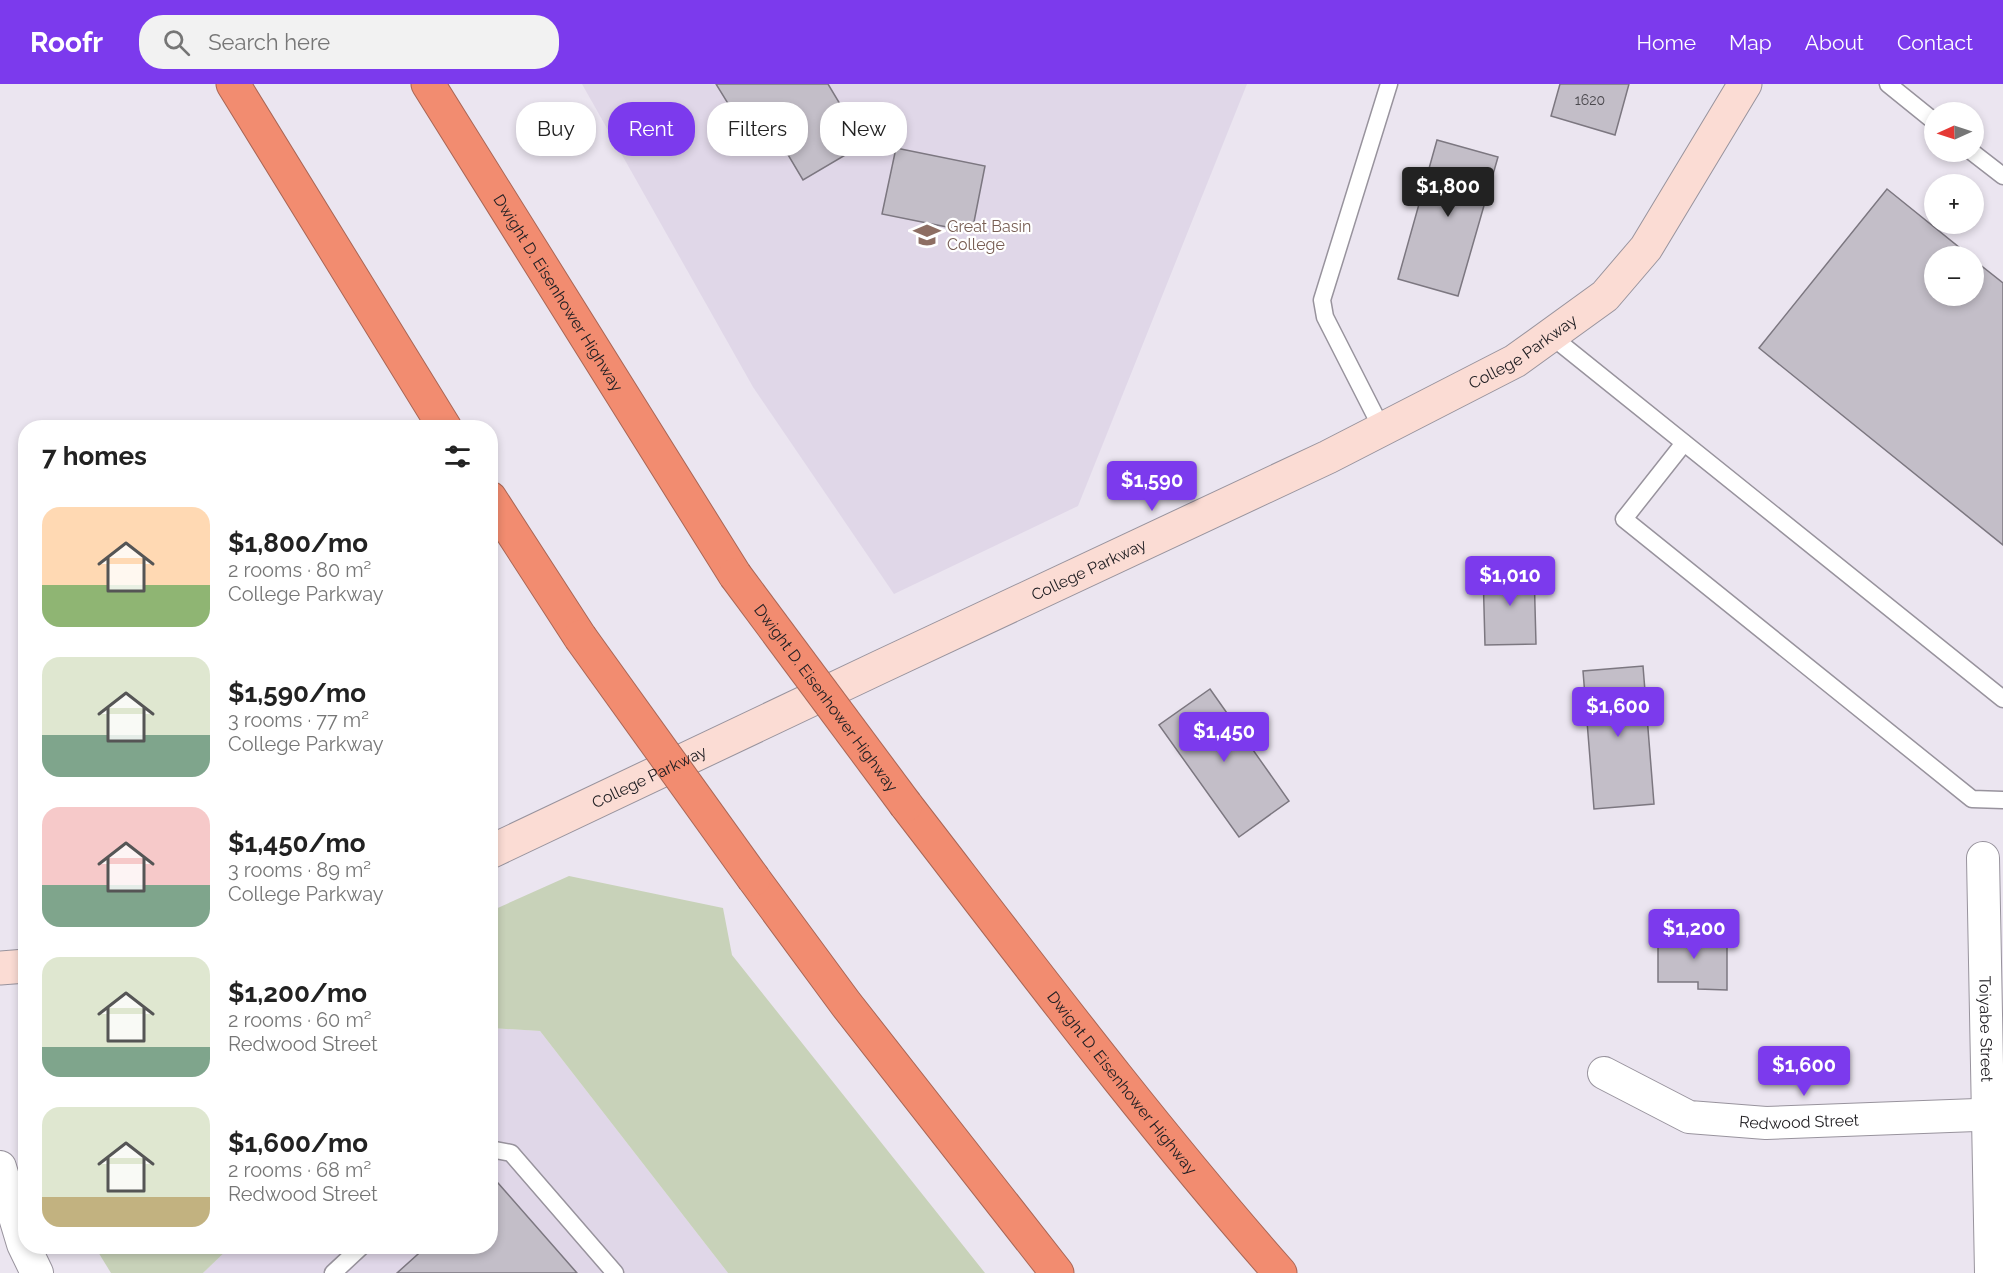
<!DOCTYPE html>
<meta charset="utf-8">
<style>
:root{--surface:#fff;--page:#f2f2f2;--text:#222;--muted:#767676;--accent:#7c3aed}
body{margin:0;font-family:Raleway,sans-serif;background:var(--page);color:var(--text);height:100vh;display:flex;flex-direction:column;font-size:22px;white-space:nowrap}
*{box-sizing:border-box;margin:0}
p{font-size:20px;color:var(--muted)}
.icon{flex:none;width:33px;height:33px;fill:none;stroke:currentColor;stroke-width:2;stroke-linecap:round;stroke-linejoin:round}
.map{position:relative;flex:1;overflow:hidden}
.sheet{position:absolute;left:18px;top:336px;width:480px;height:834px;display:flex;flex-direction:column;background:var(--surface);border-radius:24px;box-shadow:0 3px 9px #0003}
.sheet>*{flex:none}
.guide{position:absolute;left:516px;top:18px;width:570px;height:54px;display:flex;gap:12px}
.needle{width:39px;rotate:267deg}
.tools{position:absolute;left:1924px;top:18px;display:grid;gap:12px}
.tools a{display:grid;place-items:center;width:60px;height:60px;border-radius:50%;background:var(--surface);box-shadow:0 3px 9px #0003;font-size:30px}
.price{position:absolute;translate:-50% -51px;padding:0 14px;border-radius:6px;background:var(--accent);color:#fff;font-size:20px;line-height:39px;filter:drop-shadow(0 2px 3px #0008)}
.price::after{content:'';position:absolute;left:50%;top:36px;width:18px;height:14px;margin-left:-9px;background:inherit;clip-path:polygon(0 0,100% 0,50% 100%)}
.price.active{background:#222;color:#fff}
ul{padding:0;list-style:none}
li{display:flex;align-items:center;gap:18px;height:150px;padding:0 24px}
li span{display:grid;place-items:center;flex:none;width:168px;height:120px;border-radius:18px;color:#555}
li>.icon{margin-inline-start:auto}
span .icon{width:72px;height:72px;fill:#fffc;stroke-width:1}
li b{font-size:26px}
h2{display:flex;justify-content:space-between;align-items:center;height:72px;padding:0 24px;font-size:26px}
.tag{padding:0 21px;border-radius:24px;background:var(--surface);box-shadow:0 3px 9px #0003;font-size:21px;line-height:54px}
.tag.active{background:var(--accent);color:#fff}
header{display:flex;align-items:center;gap:36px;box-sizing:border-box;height:84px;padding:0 30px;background:var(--accent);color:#fff}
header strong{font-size:28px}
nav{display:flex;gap:33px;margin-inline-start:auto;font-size:21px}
.search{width:420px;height:54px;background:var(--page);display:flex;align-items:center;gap:15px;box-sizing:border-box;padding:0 21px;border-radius:24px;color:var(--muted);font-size:22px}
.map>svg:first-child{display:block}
.built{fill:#e0d7e8}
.green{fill:#c8d2b9}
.building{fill:#c3bec8;stroke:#7c7780;stroke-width:1.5}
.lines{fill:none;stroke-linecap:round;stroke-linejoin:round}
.lane-casing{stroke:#98939d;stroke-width:19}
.street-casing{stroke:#98939d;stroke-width:34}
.secondary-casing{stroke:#98939d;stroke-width:35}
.highway-casing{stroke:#a96655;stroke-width:35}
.lane{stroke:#fff;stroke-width:16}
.street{stroke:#fff;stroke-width:32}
.secondary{stroke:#fbdcd4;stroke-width:33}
.highway{stroke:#f28c70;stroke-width:33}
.highway-bridge-casing{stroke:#a96655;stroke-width:35;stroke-linecap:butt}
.highway-bridge{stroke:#f28c70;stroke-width:33}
.labels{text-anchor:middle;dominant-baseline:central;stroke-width:4.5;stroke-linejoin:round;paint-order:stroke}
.number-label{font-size:14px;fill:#4a484d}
.education-label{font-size:16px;fill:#785e54;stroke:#fff;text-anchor:start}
.street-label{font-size:16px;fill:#222024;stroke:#fff}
</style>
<header>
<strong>Roofr</strong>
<div class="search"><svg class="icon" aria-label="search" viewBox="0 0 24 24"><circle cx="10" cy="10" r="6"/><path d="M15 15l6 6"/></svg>Search here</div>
<nav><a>Home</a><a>Map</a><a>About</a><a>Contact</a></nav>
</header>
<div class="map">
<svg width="2003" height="1189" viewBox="0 0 2003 1189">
<rect width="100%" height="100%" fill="#ebe5f0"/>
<g class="built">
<polygon points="582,0 1247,0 1078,422 894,510 753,303"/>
<polygon points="25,401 25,485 20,404"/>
<polygon points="491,944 540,947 728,1189 203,1189 230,1163 490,1162"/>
</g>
<g class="green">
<polygon points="569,792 723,824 732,871 985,1189 728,1189 540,947 491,944 491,827"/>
<polygon points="95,1163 230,1163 203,1189 111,1189"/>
</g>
<g class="building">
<polygon points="716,0 828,0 864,60 803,96 765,32 734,51 720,27 729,21"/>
<polygon points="1560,0 1629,0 1615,51 1551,32"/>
<polygon points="1437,56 1498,73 1458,212 1398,195"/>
<polygon points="896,64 985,82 972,148 882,130"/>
<polygon points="1887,105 1970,172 1935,172 1935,212 1974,212 1974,176 2003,199 2003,461 1759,264"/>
<polygon points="1534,485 1536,560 1485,561 1483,487"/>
<polygon points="1643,582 1654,720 1594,725 1583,587"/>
<polygon points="1210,605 1289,717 1239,753 1159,641"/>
<polygon points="1658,851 1727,852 1727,906 1698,905 1698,898 1658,898"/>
<polygon points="498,1099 577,1189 397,1189 427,1162 490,1162 490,1106"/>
</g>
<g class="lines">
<defs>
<g id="lane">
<polyline points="1888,0 1935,38"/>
<polyline points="1972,68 2003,92"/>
<polyline points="1550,251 2003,615"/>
<polyline points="1382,345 1325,233 1322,216 1389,0"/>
<polyline points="1684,359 1624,435 1972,715 2003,716"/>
<polyline points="490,1065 511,1069 615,1189"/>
<polyline points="333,1189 362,1162"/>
</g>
<g id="street">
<path id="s1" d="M1983,774L1991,1189"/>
<path id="s2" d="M1604,989L1689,1033L1766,1039L2003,1030"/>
<polyline points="0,1083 23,1160 37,1189"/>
</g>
<g id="secondary">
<path id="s3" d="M490,768L880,583L1328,373L1515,277L1605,212L1646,164L1745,0"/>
<polyline points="0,884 26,882"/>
</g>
<g id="highway">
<polyline points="233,0 445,344"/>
<path id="s4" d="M428,0L735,491"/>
<polyline points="490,414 580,553"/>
<path id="s5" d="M906,721C1028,879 1148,1039 1280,1189"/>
<polyline points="754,795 846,920 1057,1189"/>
</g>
</defs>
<use href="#lane" class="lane-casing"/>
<use href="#street" class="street-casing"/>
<use href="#secondary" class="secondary-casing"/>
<use href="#highway" class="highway-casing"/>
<use href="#lane" class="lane"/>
<use href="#street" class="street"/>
<use href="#secondary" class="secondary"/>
<use href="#highway" class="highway"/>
<defs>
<g id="highway-bridge">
<path id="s6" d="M735,491L906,721"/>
<polyline points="580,553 754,795"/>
</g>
</defs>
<use href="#highway-bridge" class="highway-bridge-casing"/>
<use href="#highway-bridge" class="highway-bridge"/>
</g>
<defs>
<symbol id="university-bare" viewBox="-9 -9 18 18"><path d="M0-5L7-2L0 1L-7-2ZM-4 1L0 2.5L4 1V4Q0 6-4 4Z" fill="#8d6e63" stroke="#fff" stroke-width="2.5" paint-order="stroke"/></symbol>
</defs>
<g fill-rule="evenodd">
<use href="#university-bare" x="908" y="132" width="38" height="38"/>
</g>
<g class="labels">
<g class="number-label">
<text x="1590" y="16">1620</text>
</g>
<g class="education-label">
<text x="947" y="142">Great Basin<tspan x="947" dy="18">College</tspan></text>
</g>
<g class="street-label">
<text stroke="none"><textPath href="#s4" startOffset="246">Dwight D. Eisenhower Highway</textPath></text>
<text stroke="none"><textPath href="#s3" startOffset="1148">College Parkway</textPath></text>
<text stroke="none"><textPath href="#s3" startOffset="662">College Parkway</textPath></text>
<text stroke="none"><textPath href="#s6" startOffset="153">Dwight D. Eisenhower Highway</textPath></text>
<text stroke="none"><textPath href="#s3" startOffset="176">College Parkway</textPath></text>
<text stroke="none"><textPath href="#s1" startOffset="171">Toiyabe Street</textPath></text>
<text stroke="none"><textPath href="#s5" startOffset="352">Dwight D. Eisenhower Highway</textPath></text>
<text stroke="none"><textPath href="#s2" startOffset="206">Redwood Street</textPath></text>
</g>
</g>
</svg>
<div class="tools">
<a><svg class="needle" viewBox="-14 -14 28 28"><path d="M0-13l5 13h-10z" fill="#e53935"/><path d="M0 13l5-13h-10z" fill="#767676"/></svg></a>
<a>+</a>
<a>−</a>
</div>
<b class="price active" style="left:1448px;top:134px">$1,800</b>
<b class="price" style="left:1152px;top:428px">$1,590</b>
<b class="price" style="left:1510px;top:523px">$1,010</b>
<b class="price" style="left:1618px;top:654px">$1,600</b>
<b class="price" style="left:1224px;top:679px">$1,450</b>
<b class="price" style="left:1694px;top:876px">$1,200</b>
<b class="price" style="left:1804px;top:1013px">$1,600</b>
<div class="guide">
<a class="tag">Buy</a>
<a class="tag active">Rent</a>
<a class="tag">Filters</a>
<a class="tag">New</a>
</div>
<section class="sheet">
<h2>7 homes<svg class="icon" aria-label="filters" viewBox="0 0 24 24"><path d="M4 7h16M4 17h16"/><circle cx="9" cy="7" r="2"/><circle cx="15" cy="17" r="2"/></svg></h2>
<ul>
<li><span style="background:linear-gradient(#ffd9b3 65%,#8fb573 0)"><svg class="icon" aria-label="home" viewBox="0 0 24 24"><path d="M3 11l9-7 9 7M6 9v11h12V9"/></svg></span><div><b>$1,800/mo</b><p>2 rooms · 80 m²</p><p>College Parkway</p></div></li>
<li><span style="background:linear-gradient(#dfe7d0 65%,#7fa58c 0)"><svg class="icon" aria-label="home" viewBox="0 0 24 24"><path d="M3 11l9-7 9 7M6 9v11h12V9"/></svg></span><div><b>$1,590/mo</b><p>3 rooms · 77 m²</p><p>College Parkway</p></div></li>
<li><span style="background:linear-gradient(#f6c9c9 65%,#7fa58c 0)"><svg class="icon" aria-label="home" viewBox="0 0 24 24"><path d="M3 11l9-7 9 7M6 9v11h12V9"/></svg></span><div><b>$1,450/mo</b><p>3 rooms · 89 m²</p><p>College Parkway</p></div></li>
<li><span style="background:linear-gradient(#dfe7d0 75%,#7fa58c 0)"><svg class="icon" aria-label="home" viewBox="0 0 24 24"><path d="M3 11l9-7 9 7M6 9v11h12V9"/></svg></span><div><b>$1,200/mo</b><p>2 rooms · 60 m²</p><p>Redwood Street</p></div></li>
<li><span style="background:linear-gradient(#dfe7d0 75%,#c2b280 0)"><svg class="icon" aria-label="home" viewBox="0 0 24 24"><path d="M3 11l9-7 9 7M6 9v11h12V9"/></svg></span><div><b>$1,600/mo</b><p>2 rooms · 68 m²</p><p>Redwood Street</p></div></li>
</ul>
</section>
</div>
